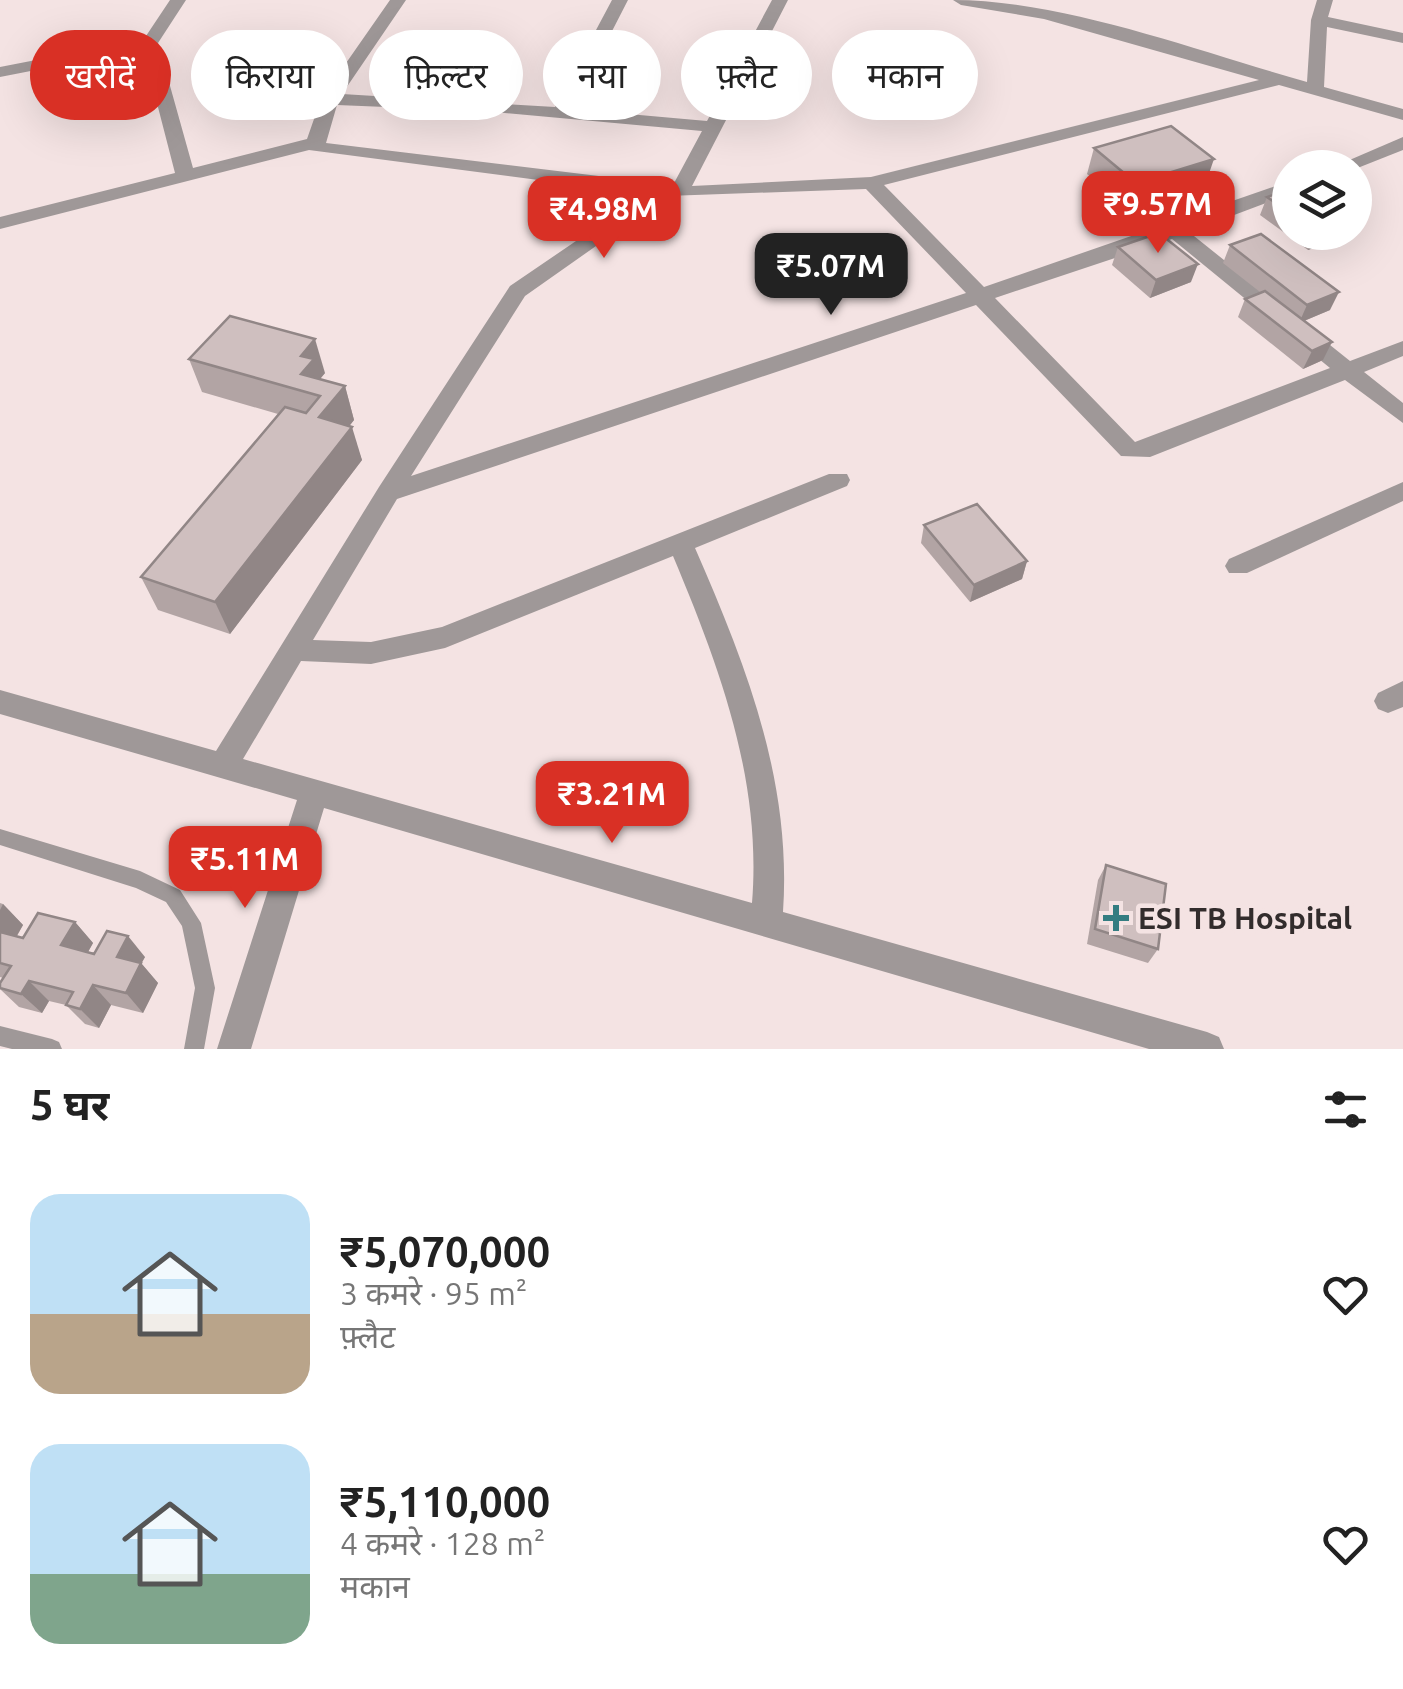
<!DOCTYPE html>
<html lang="hi">
<meta charset="utf-8">
<style>
:root{--surface:#fff;--page:#f6f6f6;--text:#222;--muted:#767676;--accent:#d93025}
body{margin:0;font-family:Ubuntu,"Noto Sans Devanagari",sans-serif;background:var(--page);color:var(--text);height:100vh;display:flex;flex-direction:column;font-size:38px;white-space:nowrap}
*{box-sizing:border-box;margin:0}
p{font-size:32px;color:var(--muted)}
.icon{flex:none;width:55px;height:55px;fill:none;stroke:currentColor;stroke-width:2;stroke-linecap:round;stroke-linejoin:round}
.map{position:relative;height:1049px;overflow:hidden}
.details{display:flex;flex-direction:column;background:var(--surface);flex:1}
.details>*{flex:none}
.banner{position:absolute;left:30px;top:30px;width:1345px;height:90px;display:flex;gap:20px}
.buttons{position:absolute;left:1272px;top:150px;display:grid;gap:20px}
.buttons a{display:grid;place-items:center;width:100px;height:100px;border-radius:50%;background:var(--surface);box-shadow:0 10px 40px #0002;font-size:50px}
.price{position:absolute;translate:-50% -85px;padding:0 22px;border-radius:20px;background:var(--accent);color:#fff;font-size:32px;line-height:65px;filter:drop-shadow(0 2px 5px #0008)}
.price::after{content:'';position:absolute;left:50%;top:60px;width:30px;height:22px;margin-left:-15px;background:inherit;clip-path:polygon(0 0,100% 0,50% 100%)}
.price.active{background:#222;color:#fff}
ul{padding:0;list-style:none}
li{display:flex;align-items:center;gap:30px;height:250px;padding:0 30px}
li span{display:grid;place-items:center;flex:none;width:280px;height:200px;border-radius:30px;color:#555}
li>.icon{margin-inline-start:auto}
span .icon{width:120px;height:120px;fill:#fffc;stroke-width:1}
li b{font-size:42px}
h2{display:flex;justify-content:space-between;align-items:center;height:120px;padding:0 30px;font-size:42px}
.chip{padding:0 35px;border-radius:45px;background:var(--surface);box-shadow:0 10px 40px #0002;font-size:35px;line-height:90px}
.chip.active{background:var(--accent);color:#fff}
.map>svg:first-child{display:block}
.lines{fill:none;stroke-linecap:round;stroke-linejoin:round}
.service{fill:#9f9898;fill-rule:evenodd}
.minor{fill:#9f9898;fill-rule:evenodd}
.wall{fill:#b2a4a4}
.shaded-wall{fill:#918686}
.building{fill:#cfbfbf;stroke:#918686;stroke-width:2.5}
.poi-dot{fill:#347d81;stroke:#f4e3e3;stroke-width:4}
.labels{text-anchor:middle;dominant-baseline:central;stroke-width:9;stroke-linejoin:round;paint-order:stroke}
.near-poi-label{font-size:30px;font-weight:bold;fill:#322c2c;stroke:#f4e3e3;text-anchor:start}
</style>
<div class="map">
<svg width="1403" height="1049" viewBox="0 0 1403 1049">
<rect width="100%" height="100%" fill="#f4e3e3"/>
<g class="lines">
<g class="service">
<polygon points="0,829 140,871 180,890 201,923 215,988 204,1049 184,1049 195,988 182,926 166,902 136,888 0,845"/>
<polygon points="0,1026 52,1039 59,1042 62,1049 12,1049 0,1046"/>
</g>
<g class="minor">
<path d="M170,0H186L158,43L193,168L307,139L321,99L390,0H406L342,94L555,107L612,0H628L572,109L707,121L772,0H788L692,186L871,177L1259,80L1044,19L961,5L953,0C1064,0 1200,52 1307,82L1311,20L1317,0H1333L1328,17L1403,33V43L1327,27L1324,87L1403,109V120L1279,85L884,185L984,287L1290,181V194L1189,232L1350,361L1403,341V356L1364,372L1403,403V423L1345,380L1150,457L1121,456L976,305L397,499L313,640L371,642L442,627L829,474H847L850,480L847,486L695,548C746,665 792,781 783,912L1207,1032L1219,1037L1224,1049H1149L324,808L251,1049H217L297,800L0,714V690L216,751L379,487L510,286L645,194L309,150L0,229V217L175,173L143,49L0,77V67L144,39ZM337,105L484,111L702,131L673,185L326,143ZM866,189L966,293L411,476L525,296L667,196ZM1172,239L1330,368L1135,442L995,298ZM673,556C720,668 762,781 752,903L243,759L301,661L371,664L445,648Z"/>
<polygon points="1403,137 1403,150 1355,169 1331,168"/>
<polygon points="1403,482 1403,501 1247,573 1229,573 1225,566 1229,559"/>
<polygon points="1403,681 1403,707 1388,713 1378,709 1374,701 1378,693"/>
</g>
</g>
<g class="wall">
<polygon points="1094,148 1205,185 1128,209 1087,174"/>
<polygon points="1290,189 1290,232 1347,232 1345,236 1308,250 1260,215 1267,197"/>
<polygon points="1230,245 1330,310 1304,321 1323,360 1303,369 1238,317 1245,299 1260,292 1223,263"/>
<polygon points="1118,247 1191,282 1150,298 1112,265"/>
<polygon points="189,359 325,373 320,379 345,386 354,420 349,426 362,460 230,634 158,610 141,577 278,414 202,392"/>
<polygon points="924,525 1027,561 1022,579 970,602 921,543"/>
<polygon points="1106,865 1158,949 1148,963 1087,944 1098,880"/>
<polygon points="0,903 3,904 23,925 17,936 23,938 75,922 93,943 88,952 145,957 141,963 158,983 143,1013 111,1005 99,1028 85,1024 66,1005 49,1001 42,1013 19,1007 0,989 0,983 3,978 0,977"/>
</g>
<g class="shaded-wall">
<polygon points="1214,159 1205,185 1128,209 1136,183"/>
<polygon points="1316,232 1347,232 1345,236 1308,250"/>
<polygon points="1198,264 1191,282 1150,298 1156,280"/>
<polygon points="1339,292 1330,310 1299,323 1307,305"/>
<polygon points="315,339 325,373 320,379 301,374 301,356"/>
<polygon points="1332,342 1323,360 1303,369 1312,351"/>
<polygon points="345,386 354,420 330,451 319,417"/>
<polygon points="352,427 362,460 230,634 215,602"/>
<polygon points="1027,561 1022,579 970,602 974,585"/>
<polygon points="3,904 23,925 9,949 0,940 0,910"/>
<polygon points="75,922 93,943 80,966 61,945"/>
<polygon points="128,936 145,957 134,977 117,957"/>
<polygon points="141,963 158,983 143,1013 126,993"/>
<polygon points="29,981 49,1001 42,1013 21,994"/>
<polygon points="93,985 111,1005 99,1028 80,1009"/>
</g>
<g class="building">
<polygon points="1171,126 1214,159 1136,183 1094,148"/>
<polygon points="1290,189 1290,213 1267,197"/>
<polygon points="1159,233 1198,264 1156,280 1118,247"/>
<polygon points="1261,234 1339,292 1307,305 1230,245"/>
<polygon points="1265,291 1332,342 1312,351 1245,299"/>
<polygon points="230,316 315,339 301,356 314,359 301,374 345,386 319,417 352,427 215,602 141,577 285,407 306,413 320,396 189,359"/>
<polygon points="977,504 1027,561 974,585 924,525"/>
<polygon points="1106,865 1166,884 1158,949 1095,929"/>
<polygon points="38,913 75,922 61,945 94,954 107,931 128,936 117,957 141,963 126,993 93,985 80,1009 66,1005 73,992 29,981 21,994 0,988 0,983 11,966 0,963 0,932 23,938"/>
</g>
<path class="poi-dot" d="M1111 903h10v10h10v10h-10v10h-10v-10h-10v-10h10z"/>
<g class="labels">
<g class="near-poi-label">
<text x="1138" y="918">ESI TB Hospital</text>
</g>
</g>
</svg>
<div class="buttons">
<a><svg class="icon" aria-label="layers" viewBox="0 0 24 24"><path d="M12 4l9 5-9 5-9-5zM3 14l9 5 9-5"/></svg></a>
</div>
<b class="price" style="left:1158px;top:256px">₹9.57M</b>
<b class="price" style="left:604px;top:261px">₹4.98M</b>
<b class="price active" style="left:831px;top:318px">₹5.07M</b>
<b class="price" style="left:612px;top:846px">₹3.21M</b>
<b class="price" style="left:245px;top:911px">₹5.11M</b>
<div class="banner">
<a class="chip active">खरीदें</a>
<a class="chip">किराया</a>
<a class="chip">फ़िल्टर</a>
<a class="chip">नया</a>
<a class="chip">फ़्लैट</a>
<a class="chip">मकान</a>
</div>
</div>
<section class="details">
<h2>5 घर<svg class="icon" aria-label="filters" viewBox="0 0 24 24"><path d="M4 7h16M4 17h16"/><circle cx="9" cy="7" r="2"/><circle cx="15" cy="17" r="2"/></svg></h2>
<ul>
<li><span style="background:linear-gradient(#bfe0f5 60%,#b9a48a 0)"><svg class="icon" aria-label="home" viewBox="0 0 24 24"><path d="M3 11l9-7 9 7M6 9v11h12V9"/></svg></span><div><b>₹5,070,000</b><p>3 कमरे · 95 m²</p><p>फ़्लैट</p></div><svg class="icon" aria-label="heart" viewBox="0 0 24 24"><path d="M12 20l-8-8c-3-5 5-10 8-4 3-6 11-1 8 4z"/></svg></li>
<li><span style="background:linear-gradient(#bfe0f5 65%,#7fa58c 0)"><svg class="icon" aria-label="home" viewBox="0 0 24 24"><path d="M3 11l9-7 9 7M6 9v11h12V9"/></svg></span><div><b>₹5,110,000</b><p>4 कमरे · 128 m²</p><p>मकान</p></div><svg class="icon" aria-label="heart" viewBox="0 0 24 24"><path d="M12 20l-8-8c-3-5 5-10 8-4 3-6 11-1 8 4z"/></svg></li>
</ul>
</section>
